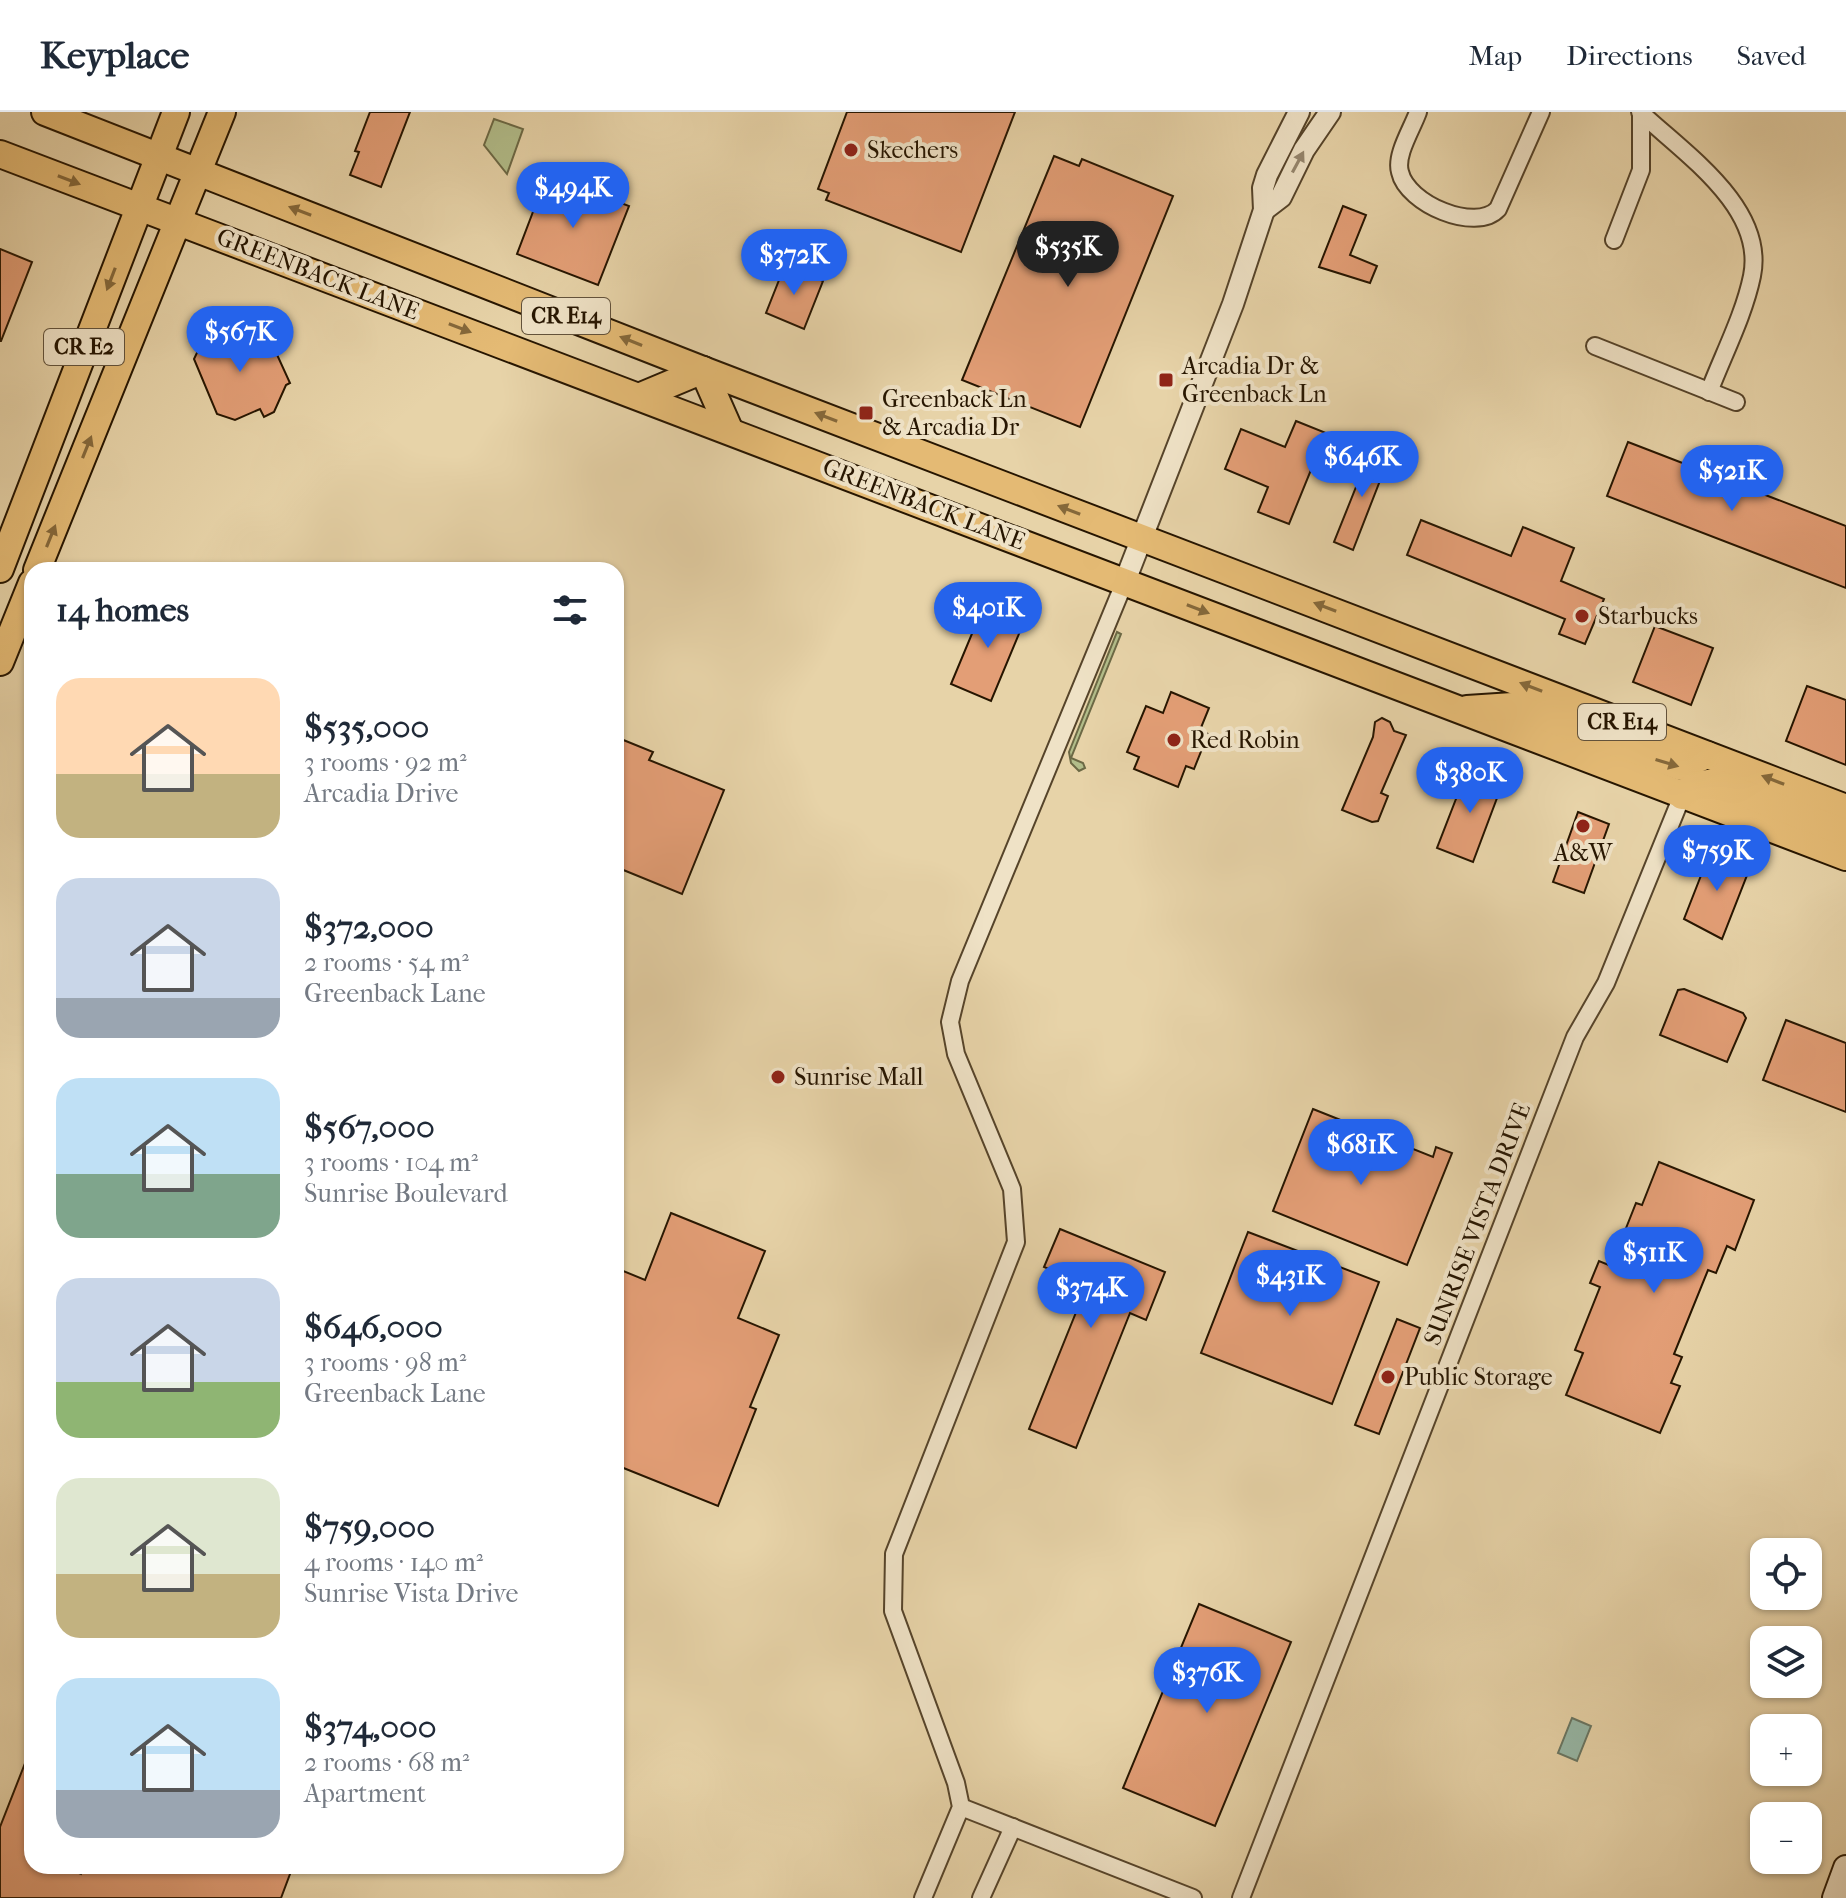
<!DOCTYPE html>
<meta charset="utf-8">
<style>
:root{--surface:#fff;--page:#f2f2f3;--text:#1f2937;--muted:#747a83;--line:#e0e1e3;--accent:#2563eb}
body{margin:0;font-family:"IM FELL French Canon",serif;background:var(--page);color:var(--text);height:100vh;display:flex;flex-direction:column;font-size:30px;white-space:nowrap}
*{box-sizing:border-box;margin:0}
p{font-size:26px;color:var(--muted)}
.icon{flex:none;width:44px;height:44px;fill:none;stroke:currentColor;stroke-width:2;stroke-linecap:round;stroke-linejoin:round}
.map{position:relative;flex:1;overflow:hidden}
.sheet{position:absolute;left:24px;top:450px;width:600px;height:1312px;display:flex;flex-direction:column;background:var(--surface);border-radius:24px;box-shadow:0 2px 6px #0004}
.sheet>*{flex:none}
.tools{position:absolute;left:1750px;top:1426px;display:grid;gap:16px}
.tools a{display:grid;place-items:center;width:72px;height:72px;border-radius:16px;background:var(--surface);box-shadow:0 2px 6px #0004;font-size:40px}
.price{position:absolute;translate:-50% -68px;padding:0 18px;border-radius:28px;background:var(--accent);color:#fff;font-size:26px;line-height:52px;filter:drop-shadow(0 2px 4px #0008)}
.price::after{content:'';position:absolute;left:50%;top:48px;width:24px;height:18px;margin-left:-12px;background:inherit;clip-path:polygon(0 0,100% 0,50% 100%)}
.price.on{background:#222;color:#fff}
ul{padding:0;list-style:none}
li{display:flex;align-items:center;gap:24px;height:200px;padding:0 32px}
li span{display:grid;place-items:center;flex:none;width:224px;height:160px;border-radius:24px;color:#555}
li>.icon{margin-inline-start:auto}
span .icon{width:96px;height:96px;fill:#fffc;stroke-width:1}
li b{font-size:34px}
h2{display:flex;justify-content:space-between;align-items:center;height:96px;padding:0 32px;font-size:34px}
header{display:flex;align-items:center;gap:48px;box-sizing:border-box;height:112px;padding:0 40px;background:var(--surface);border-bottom:2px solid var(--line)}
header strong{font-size:38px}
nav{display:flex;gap:44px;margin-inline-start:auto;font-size:28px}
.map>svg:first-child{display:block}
.green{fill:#b2bd8a;stroke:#6c6945;stroke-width:2}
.water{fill:#97b8a7;stroke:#6a7764;stroke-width:2}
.building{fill:#e39e76;stroke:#261500;stroke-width:2}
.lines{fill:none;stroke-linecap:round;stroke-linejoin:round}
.minor-casing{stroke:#56442a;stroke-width:20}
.tertiary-casing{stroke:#56442a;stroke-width:24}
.secondary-casing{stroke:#261500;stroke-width:28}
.primary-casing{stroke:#261500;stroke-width:30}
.minor{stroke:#efe2c6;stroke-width:16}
.tertiary{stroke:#efe2c6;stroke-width:20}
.secondary{stroke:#efe2c6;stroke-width:24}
.primary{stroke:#e4ba74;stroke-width:26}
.oneway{fill:#95866d}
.oneway2{fill:#85683a}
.poi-dot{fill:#8f2418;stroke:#efe2c6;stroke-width:3}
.labels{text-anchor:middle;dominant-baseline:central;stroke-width:8;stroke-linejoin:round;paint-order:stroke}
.shield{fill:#efe2c6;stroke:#62523b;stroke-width:2}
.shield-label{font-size:22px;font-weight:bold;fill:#261500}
.poi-label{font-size:24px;fill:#261500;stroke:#efe2c6;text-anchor:start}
.street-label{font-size:24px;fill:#261500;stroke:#efe2c6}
</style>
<header>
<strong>Keyplace</strong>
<nav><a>Map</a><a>Directions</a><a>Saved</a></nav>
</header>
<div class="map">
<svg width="1846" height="1786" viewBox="0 0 1846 1786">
<rect width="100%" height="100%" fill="#e7d3a8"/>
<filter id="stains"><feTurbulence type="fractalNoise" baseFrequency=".0025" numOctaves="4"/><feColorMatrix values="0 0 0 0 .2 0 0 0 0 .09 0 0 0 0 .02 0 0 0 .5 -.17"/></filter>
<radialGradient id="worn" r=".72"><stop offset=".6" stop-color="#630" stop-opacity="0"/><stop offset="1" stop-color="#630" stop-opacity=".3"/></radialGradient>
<g class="green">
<polygon points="494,7 523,17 507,62 484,33"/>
<polygon points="1117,520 1121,522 1071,646 1083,651 1085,656 1079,659 1071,651 1069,640"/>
</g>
<polygon class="water" points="1572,1606 1591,1614 1577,1649 1558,1641"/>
<g class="building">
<polygon points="370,0 410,0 381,75 350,63 359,40 355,39"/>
<polygon points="847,0 1015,0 961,140 826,88 829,81 818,77"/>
<polygon points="1054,44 1079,54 1082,47 1173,84 1080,315 962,268"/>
<polygon points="547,63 629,94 598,173 517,142"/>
<polygon points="1343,94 1366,103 1350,143 1377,154 1370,171 1319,155"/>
<polygon points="0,137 32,150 1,229 0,229"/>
<polygon points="785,153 823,169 804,217 766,201"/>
<polygon points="205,208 274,236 290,271 286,273 274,300 264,305 260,297 235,308 217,302 194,247 203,228 212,226"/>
<polygon points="1296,309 1326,321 1289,412 1258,400 1268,375 1225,357 1241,317 1285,335"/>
<polygon points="1628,330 1846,414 1846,476 1607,384"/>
<polygon points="1372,335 1390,343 1353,438 1334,430"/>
<polygon points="1421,408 1511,444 1523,415 1574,436 1561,469 1604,487 1585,532 1559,522 1565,507 1407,443"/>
<polygon points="986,488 1026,505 991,589 951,572"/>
<polygon points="1655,514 1713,536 1691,593 1633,570"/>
<polygon points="1807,574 1846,588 1846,653 1786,629"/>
<polygon points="1171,580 1209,596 1200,618 1208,622 1194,657 1186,654 1178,675 1134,657 1139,645 1127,640 1146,594 1163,601"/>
<polygon points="1382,606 1390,610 1394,619 1406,623 1381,681 1388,684 1378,709 1372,710 1342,698 1373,625 1375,610"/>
<polygon points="616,625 653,640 649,648 724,678 682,782 616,755"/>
<polygon points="1468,656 1503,670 1473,750 1437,736"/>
<polygon points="1578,700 1609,712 1584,781 1553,770"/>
<polygon points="1711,738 1751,753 1722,827 1684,807"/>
<polygon points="1684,877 1743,901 1746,906 1727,950 1660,923 1678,878"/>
<polygon points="1786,908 1846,931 1846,1000 1763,968"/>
<polygon points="1313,997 1433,1045 1436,1035 1452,1041 1407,1153 1273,1099"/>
<polygon points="1659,1050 1754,1088 1735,1138 1727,1134 1716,1161 1708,1158 1674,1242 1682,1245 1671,1271 1680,1274 1660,1321 1566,1283 1583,1241 1575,1238 1600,1175 1590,1171 1599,1149 1611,1154 1636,1091 1642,1093"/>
<polygon points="671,1101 765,1139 738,1206 779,1223 750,1295 756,1297 718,1394 616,1353 616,1156 645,1168"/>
<polygon points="1060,1117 1165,1160 1146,1208 1130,1201 1076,1336 1029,1317 1087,1173 1044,1155"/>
<polygon points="1248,1120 1379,1170 1332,1292 1201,1241"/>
<polygon points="1397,1207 1420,1216 1379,1322 1355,1313"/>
<polygon points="1199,1492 1291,1530 1215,1714 1123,1676"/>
<polygon points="31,1636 32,1754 62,1754 81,1762 84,1754 293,1754 281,1786 0,1786 0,1715"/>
</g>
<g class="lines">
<defs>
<g id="minor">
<path d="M1418,0C1412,17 1395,43 1400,60C1407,92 1476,121 1498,97L1541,0"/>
<path d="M1640,0C1685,42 1766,96 1752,164C1744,203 1723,243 1709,280"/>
<polyline points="1614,128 1641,58 1641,0"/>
<polyline points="1595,234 1736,290"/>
<polyline points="961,1695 1193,1786"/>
<polyline points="923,1786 961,1695 956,1671 893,1499 894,1442 1016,1130 1012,1077 956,942 950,910 960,869 1125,469"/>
<polyline points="981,1786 1013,1715"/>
<polyline points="1241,1786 1575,925 1606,871 1682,684"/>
</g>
<g id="tertiary">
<polyline points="1264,98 1281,85 1304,38 1330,0"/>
<polyline points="1125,469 1233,192 1264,98 1263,76 1267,63 1299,0"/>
</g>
<polyline id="secondary" points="1835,1786 1846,1756"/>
<g id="primary">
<polyline points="45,0 703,258 1846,696"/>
<polyline points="0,42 1846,745"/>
<polyline points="703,258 729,317"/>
<polyline points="641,284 703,258"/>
<polyline points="0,457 176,0"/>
<polyline points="37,458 222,0"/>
<polyline points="0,550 32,471"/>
<polyline points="1467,597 1513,594 1681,655 1707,643"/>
<polyline points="1682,684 1694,673 1714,670 1846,721"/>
</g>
</defs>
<use href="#minor" class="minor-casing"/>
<use href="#tertiary" class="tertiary-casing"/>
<use href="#secondary" class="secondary-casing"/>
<use href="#primary" class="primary-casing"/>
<use href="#minor" class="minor"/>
<use href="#tertiary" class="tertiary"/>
<use href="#secondary" class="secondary"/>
<use href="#primary" class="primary"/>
</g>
<defs><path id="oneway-solid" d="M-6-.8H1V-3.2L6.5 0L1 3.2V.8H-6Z" transform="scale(2)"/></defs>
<use class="oneway" href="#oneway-solid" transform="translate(1298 50) rotate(-62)"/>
<g class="oneway2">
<use href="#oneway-solid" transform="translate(69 68) rotate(21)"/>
<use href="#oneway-solid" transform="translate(300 99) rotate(-159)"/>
<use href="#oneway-solid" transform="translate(111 167) rotate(111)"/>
<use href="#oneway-solid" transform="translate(460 216) rotate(21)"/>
<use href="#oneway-solid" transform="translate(631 229) rotate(-158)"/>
<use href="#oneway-solid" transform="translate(826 305) rotate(-159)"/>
<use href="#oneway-solid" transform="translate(87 335) rotate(-68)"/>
<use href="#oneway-solid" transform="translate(1069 398) rotate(-159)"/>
<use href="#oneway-solid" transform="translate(51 424) rotate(-68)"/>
<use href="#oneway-solid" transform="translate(1325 495) rotate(-159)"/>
<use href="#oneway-solid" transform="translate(1198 497) rotate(21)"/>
<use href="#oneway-solid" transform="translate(1531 575) rotate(-159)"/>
<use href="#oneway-solid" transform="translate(1667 651) rotate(17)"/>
<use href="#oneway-solid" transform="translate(1773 668) rotate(-159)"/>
</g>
<g class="poi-dot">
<circle cx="851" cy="38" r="8"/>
<rect x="1158" y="260" width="16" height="16" rx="4"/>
<rect x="858" y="293" width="16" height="16" rx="4"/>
<circle cx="1582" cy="504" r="8"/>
<circle cx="1174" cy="628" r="8"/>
<circle cx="1583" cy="714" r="8"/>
<circle cx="778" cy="965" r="8"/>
<circle cx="1388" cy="1265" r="8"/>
</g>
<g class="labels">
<g class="shield">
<rect x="522" y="186" width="88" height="36" rx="6"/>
<rect x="44" y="217" width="80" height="36" rx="6"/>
<rect x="1578" y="592" width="88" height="36" rx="6"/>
</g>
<g class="shield-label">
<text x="566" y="204">CR E14</text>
<text x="84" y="235">CR E2</text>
<text x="1622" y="610">CR E14</text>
</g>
<g class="poi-label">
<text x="867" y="38">Skechers</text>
<text x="1182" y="254">Arcadia Dr &amp;<tspan x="1182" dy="28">Greenback Ln</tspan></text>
<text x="882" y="287">Greenback Ln<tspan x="882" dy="28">&amp; Arcadia Dr</tspan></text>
<text x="1598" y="504">Starbucks</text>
<text x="1190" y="628">Red Robin</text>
<text x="1583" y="741" text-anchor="middle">A&amp;W</text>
<text x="794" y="965">Sunrise Mall</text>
<text x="1404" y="1265">Public Storage</text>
</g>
<g class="street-label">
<text transform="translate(318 162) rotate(21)">GREENBACK LANE</text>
<text transform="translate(924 392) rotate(21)">GREENBACK LANE</text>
<text transform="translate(1477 1112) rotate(-69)">SUNRISE VISTA DRIVE</text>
</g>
</g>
<rect width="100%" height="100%" filter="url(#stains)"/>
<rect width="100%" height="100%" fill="url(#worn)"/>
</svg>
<div class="tools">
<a><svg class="icon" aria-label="locate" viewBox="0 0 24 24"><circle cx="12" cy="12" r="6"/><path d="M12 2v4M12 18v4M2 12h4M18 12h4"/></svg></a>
<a><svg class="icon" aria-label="layers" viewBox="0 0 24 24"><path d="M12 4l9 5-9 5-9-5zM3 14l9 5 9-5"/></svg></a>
<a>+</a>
<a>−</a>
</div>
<b class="price" style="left:573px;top:118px">$494K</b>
<b class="price on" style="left:1068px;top:177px">$535K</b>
<b class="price" style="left:794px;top:185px">$372K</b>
<b class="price" style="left:240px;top:262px">$567K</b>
<b class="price" style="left:1362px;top:387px">$646K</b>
<b class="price" style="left:1732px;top:401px">$521K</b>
<b class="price" style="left:988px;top:538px">$401K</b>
<b class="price" style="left:1470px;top:703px">$380K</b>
<b class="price" style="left:1717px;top:781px">$759K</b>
<b class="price" style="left:1361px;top:1075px">$681K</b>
<b class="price" style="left:1654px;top:1183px">$511K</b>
<b class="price" style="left:1290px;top:1206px">$431K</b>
<b class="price" style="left:1091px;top:1218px">$374K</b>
<b class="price" style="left:1207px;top:1603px">$376K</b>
<section class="sheet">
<h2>14 homes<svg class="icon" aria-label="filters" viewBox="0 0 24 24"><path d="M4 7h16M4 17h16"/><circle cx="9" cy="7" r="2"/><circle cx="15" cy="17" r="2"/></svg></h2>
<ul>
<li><span style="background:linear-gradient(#ffd9b3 60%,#c2b280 0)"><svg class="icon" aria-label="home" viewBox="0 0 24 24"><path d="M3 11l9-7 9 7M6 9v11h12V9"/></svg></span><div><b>$535,000</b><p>3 rooms · 92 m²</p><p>Arcadia Drive</p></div></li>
<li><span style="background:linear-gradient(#c9d6e8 75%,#9aa5b1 0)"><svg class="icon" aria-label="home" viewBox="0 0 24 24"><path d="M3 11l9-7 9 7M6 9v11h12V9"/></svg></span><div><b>$372,000</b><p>2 rooms · 54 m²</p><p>Greenback Lane</p></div></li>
<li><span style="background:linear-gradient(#bfe0f5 60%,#7fa58c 0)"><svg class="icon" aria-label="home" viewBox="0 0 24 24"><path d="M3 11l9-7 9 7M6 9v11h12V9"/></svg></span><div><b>$567,000</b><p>3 rooms · 104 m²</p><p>Sunrise Boulevard</p></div></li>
<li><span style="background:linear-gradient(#c9d6e8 65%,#8fb573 0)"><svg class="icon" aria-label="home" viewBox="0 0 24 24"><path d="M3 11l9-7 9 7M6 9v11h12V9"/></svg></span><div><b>$646,000</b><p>3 rooms · 98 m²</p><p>Greenback Lane</p></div></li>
<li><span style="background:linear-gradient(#dfe7d0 60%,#c2b280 0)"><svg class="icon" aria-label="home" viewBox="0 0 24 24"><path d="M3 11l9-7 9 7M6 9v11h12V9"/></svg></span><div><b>$759,000</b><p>4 rooms · 140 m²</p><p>Sunrise Vista Drive</p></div></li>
<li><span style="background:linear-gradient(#bfe0f5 70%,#9aa5b1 0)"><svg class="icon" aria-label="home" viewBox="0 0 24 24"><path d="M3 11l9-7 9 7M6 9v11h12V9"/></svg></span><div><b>$374,000</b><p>2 rooms · 68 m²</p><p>Apartment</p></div></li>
</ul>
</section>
</div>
